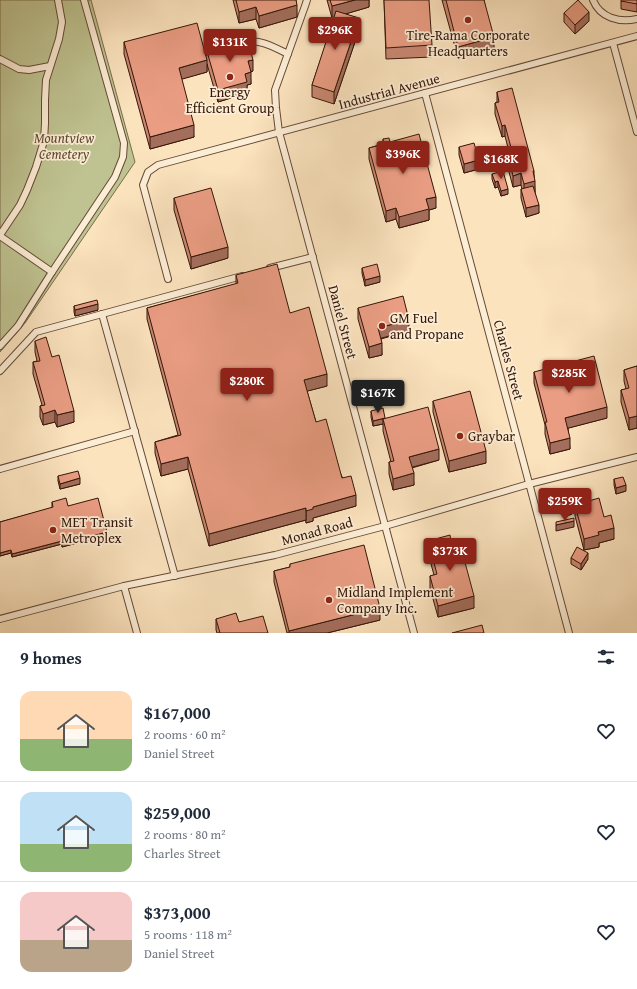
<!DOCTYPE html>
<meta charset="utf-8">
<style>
:root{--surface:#fff;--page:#f6f6f7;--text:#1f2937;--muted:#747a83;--line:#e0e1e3;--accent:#8f2418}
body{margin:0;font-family:"Gentium Book Plus",serif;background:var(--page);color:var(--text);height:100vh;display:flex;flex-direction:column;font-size:15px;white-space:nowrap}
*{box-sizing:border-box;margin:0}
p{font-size:13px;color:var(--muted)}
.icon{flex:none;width:22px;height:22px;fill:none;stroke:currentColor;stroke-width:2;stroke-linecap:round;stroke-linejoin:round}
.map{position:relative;height:633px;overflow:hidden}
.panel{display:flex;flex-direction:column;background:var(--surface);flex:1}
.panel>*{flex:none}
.price{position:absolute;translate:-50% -34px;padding:0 9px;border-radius:4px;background:var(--accent);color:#fff;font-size:13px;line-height:26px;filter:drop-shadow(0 1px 2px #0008)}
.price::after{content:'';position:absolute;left:50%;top:24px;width:12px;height:9px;margin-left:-6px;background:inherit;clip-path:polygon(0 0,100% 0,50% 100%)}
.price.current{background:#222;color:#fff}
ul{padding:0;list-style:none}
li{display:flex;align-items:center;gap:12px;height:100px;padding:0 20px}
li+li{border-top:1px solid var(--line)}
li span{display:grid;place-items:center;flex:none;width:112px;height:80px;border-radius:12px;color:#555}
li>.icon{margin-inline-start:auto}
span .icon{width:48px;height:48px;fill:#fffc;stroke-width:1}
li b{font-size:17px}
h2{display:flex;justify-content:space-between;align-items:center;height:48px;padding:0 20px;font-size:17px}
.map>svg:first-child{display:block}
.green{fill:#bfc391;stroke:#7a6c4c}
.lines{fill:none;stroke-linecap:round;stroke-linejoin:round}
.minor-casing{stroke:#664936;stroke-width:8}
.minor{stroke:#fcedd5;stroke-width:6}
.wall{fill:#c98771;stroke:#351608}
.shaded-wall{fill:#a46e5c;stroke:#351608}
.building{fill:#ea9d83;stroke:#351608}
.poi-dot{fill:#8f2418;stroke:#fcedd5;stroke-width:1.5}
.labels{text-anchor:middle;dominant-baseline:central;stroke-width:3.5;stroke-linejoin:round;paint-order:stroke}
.poi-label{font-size:14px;fill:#351608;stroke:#fcedd5;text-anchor:start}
.street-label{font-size:14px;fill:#351608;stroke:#fcedd5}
.park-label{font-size:14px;font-style:italic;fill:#5e4a31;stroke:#fcedd5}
</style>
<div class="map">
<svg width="637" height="633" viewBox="0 0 637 633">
<rect width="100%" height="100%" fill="#fbe3be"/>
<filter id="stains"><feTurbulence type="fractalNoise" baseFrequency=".005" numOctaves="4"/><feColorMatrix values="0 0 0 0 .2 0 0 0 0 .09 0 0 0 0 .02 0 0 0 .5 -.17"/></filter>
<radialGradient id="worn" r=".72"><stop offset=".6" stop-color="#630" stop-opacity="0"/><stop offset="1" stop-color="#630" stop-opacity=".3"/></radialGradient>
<polygon class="green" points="0,0 91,0 135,162 25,323 0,352"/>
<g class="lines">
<defs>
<g id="minor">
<polyline points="307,0 305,6 275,90 276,108 279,132 414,633"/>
<path d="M593,0C600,18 620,23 637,19"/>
<path d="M241,43C259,38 272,46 288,54"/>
<polyline points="613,43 637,132"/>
<polyline points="0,59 19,69 29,70 50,66"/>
<polyline points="425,93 569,633"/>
<polyline points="0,235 20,205 27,190 36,167 44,141 45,123 45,100 46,80 59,39 62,22 58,0"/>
<polyline points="0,236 52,272 115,177 123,157 124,143 84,0"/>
<polyline points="270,268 313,257"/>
<polyline points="168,279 143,185 148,172 158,165 637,36"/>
<polyline points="102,314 175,576"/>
<polyline points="0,346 18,326 52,272"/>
<polyline points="0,371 36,332 242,276"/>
<polyline points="0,469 135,431"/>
<polyline points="124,586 137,633"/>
<polyline points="0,619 124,586 275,555 385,526 529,484 637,457"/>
</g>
</defs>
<use href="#minor" class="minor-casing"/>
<use href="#minor" class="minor"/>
</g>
<g class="wall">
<polygon points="233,0 296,0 297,17 259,28 256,19 239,23"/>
<polygon points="327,0 369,0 369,7 345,14 359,30 334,104 312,97 312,85 335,17 332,18"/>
<polygon points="384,0 432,45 432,57 386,59"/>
<polygon points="442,0 484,0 494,48 458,58"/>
<polygon points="637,0 637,12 621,9 621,1"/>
<polygon points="564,13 589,21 575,34 564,22"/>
<polygon points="124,42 206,56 206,48 253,71 250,72 251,84 247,85 247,93 218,102 207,64 207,72 181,79 194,137 150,149 124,54"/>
<polygon points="497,92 534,176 535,192 539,213 526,217 521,198 521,189 522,189 521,185 513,187 509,172 509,160 511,160 505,136 502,137 495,114 495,103 497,102"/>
<polygon points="383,139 390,142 436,208 429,210 429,220 399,228 396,219 386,222 369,159 369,148 383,144"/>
<polygon points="459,147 479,169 464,173 459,155"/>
<polygon points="492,174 508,194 501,196 498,187 495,188 492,179"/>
<polygon points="174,198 228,258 191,269 174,210"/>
<polygon points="362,268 380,282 365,286 362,273"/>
<polygon points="236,275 290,313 327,386 307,391 316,422 356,506 313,518 313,521 306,523 306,520 209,546 188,469 161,476 155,453 155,442 178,435 147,319 147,308 236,284"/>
<polygon points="74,306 98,310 75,316 74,312"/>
<polygon points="358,308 409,331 381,339 382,355 369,358 358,319"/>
<polygon points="35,341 52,357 74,422 57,427 55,422 43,425 40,417 40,406 42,405 33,374 33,362 37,361 35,352"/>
<polygon points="637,366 637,428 629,430 621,402 621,390 626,389 624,381 624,370"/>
<polygon points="534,372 607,418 568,428 570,449 550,454 545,434 545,425 534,383"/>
<polygon points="433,401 486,463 449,472 433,412"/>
<polygon points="371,411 385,419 439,460 412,468 414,485 393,490 389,474 389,462 391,462 383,431 383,424 373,426 371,417"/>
<polygon points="58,476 80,484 60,489 58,481"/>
<polygon points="614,479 626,491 616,494 614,485"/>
<polygon points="556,492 570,501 558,504 556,498"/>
<polygon points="52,502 68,506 107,535 62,547 62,544 12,557 11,553 0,556 0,522 52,508"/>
<polygon points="575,505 604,517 614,539 599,543 599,547 584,550 575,516"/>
<polygon points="428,541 451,542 474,608 438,617 430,588 430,576 434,575 428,553"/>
<polygon points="571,558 588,559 581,570 571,564"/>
<polygon points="290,564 380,620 327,633 287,633 274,582 274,571 290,567"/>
<polygon points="216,619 239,622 268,633 217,633 216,630"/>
</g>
<g class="shaded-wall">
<polygon points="355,0 369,0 369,7 332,18 332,6"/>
<polygon points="297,5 297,17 259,28 259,16"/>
<polygon points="256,7 256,19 239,23 239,12"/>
<polygon points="589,12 589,21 575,34 575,25"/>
<polygon points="359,18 359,30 334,104 334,92"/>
<polygon points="494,37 494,48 458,58 458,47"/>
<polygon points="207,60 207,72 179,80 179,68"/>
<polygon points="253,60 253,71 248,73 248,61"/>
<polygon points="251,72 251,84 247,85 247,93 218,102 218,90 245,74"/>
<polygon points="194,125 194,137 150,149 150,137"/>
<polygon points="505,125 505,136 502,137 502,126"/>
<polygon points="479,160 479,169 464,173 464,164"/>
<polygon points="533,171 534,171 534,181 535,181 535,192 524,195 524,184"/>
<polygon points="521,173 521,185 513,187 513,176"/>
<polygon points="498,181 498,187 495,188 495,182"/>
<polygon points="508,189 508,194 501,196 501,191"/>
<polygon points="436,197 436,208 429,210 429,220 399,228 399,217 426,199"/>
<polygon points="539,205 539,213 526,217 526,208"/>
<polygon points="396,208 396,219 386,222 386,211"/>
<polygon points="228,247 228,258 191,269 191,257"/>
<polygon points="380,276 380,282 365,286 365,280"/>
<polygon points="98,304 98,310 75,316 75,310"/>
<polygon points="409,320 409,331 378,339 378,328"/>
<polygon points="382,343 382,355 369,358 369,347"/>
<polygon points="327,374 327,386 304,392 304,380"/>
<polygon points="607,407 607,418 565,429 565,418"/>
<polygon points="55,410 55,422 43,425 43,414"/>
<polygon points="74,411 74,422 57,427 57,415"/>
<polygon points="637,416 637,428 629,430 629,418"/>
<polygon points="385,418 385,424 383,419 383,424 373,426 373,421"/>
<polygon points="570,438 570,449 550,454 550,443"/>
<polygon points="439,449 439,460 409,468 409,457"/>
<polygon points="486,451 486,463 449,472 449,461"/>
<polygon points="188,457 188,469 161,476 161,464"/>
<polygon points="414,473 414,485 393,490 393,479"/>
<polygon points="80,478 80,484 60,489 60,484"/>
<polygon points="626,485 626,491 616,494 616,488"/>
<polygon points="356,495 356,506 313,518 313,521 306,523 306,511 313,507"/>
<polygon points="570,495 570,501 558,504 558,498"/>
<polygon points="306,508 306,520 209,546 209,534"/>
<polygon points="572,511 572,514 567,516 567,513"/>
<polygon points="574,521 574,527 556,531 556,525"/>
<polygon points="614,528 614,539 599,543 599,547 584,550 584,539 598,532"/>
<polygon points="107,532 107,535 62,547 62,544"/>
<polygon points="62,541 62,544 12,557 12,554"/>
<polygon points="11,550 11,553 0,556 0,553"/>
<polygon points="588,553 588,559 581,570 581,564"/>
<polygon points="474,596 474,608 438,617 438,606"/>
<polygon points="380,608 380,620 327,633 289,633 289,631"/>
</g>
<g class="building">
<polygon points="236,0 296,0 297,5 259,16 256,7 239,12"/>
<polygon points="330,0 355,0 332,6"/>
<polygon points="384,0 429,0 432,45 386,48"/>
<polygon points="446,0 484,0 494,37 458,47"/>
<polygon points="578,0 589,12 575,25 564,13"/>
<polygon points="621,0 637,0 637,4 621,1"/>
<polygon points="336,11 359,18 334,92 312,85"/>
<polygon points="197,23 207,60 179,68 194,125 150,137 124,42"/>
<polygon points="247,37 253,60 248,61 251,72 245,74 247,82 218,90 206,48"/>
<polygon points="512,88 534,171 533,171 535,181 524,184 521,173 513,176 509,160 514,159 505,125 502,126 495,103 499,102 497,92"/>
<polygon points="419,134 436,197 426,199 429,209 399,217 396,208 386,211 369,148 384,144 383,139 389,138 390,142"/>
<polygon points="474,143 479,160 464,164 459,147"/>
<polygon points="503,171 508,189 501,191 498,181 495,182 492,174"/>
<polygon points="533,186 539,205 526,208 521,189"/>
<polygon points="211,188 228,247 191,257 174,198"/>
<polygon points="277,264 290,313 309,307 327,374 304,380 316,422 326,419 342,478 351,476 356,495 313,507 313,509 306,511 306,508 209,534 188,457 161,464 155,442 181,435 147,308 238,283 236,275"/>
<polygon points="377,264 380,276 365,280 362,268"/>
<polygon points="403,296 409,320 378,328 382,343 369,347 358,308"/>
<polygon points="97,300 98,304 75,310 74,306"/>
<polygon points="46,337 52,357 59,355 74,411 57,415 55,410 43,414 40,406 45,405 33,362 40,361 35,341"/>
<polygon points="594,356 607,407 565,418 570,438 550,443 545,422 547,422 534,372"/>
<polygon points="637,366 637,416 629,418 621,390 629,388 624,370"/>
<polygon points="470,391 486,451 449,461 433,401"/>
<polygon points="428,407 439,449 409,457 414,473 393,479 389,462 394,461 383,419"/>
<polygon points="383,408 385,418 373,421 371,411"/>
<polygon points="78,471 80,478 60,484 58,476"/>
<polygon points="623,477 626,485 616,488 614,479"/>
<polygon points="568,489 570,495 558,498 556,492"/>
<polygon points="66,498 68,506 98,498 107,532 62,544 62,541 12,554 11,550 0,553 0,522 53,507 52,502"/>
<polygon points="599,498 604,517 611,515 614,528 598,532 599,535 584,539 575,505"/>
<polygon points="570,505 572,511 567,513 565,507"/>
<polygon points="574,518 574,521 556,525 556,522"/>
<polygon points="450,535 451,542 459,540 474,596 438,606 430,576 437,574 428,541"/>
<polygon points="364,545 380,608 289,631 274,571 290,567 290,564"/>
<polygon points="577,547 588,553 581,564 571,558"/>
<polygon points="236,613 239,622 263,616 268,633 220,633 216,619"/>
<polygon points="482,625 484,633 452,633"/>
</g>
<g class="poi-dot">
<circle cx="468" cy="20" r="4"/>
<circle cx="230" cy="77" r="4"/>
<circle cx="382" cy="326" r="4"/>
<circle cx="460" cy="436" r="4"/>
<circle cx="53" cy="530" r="4"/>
<circle cx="329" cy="600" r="4"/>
</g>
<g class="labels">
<g class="poi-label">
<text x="468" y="35" text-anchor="middle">Tire-Rama Corporate<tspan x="468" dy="16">Headquarters</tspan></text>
<text x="230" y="92" text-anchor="middle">Energy<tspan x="230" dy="16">Efficient Group</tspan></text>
<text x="390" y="318">GM Fuel<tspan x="390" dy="16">and Propane</tspan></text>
<text x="468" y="436">Graybar</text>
<text x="61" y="522">MET Transit<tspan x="61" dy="16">Metroplex</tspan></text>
<text x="337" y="592">Midland Implement<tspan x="337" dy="16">Company Inc.</tspan></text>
</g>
<g class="street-label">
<text transform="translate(389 91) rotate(-15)">Industrial Avenue</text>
<text transform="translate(343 322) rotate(75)">Daniel Street</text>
<text transform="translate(509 360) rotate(75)">Charles Street</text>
<text transform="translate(317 531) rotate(-15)">Monad Road</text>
</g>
<g class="park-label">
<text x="64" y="138">Mountview<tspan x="64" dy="16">Cemetery</tspan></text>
</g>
</g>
<rect width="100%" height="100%" filter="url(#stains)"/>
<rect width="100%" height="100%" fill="url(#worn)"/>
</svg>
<b class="price" style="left:335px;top:51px">$296K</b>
<b class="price" style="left:230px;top:63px">$131K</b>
<b class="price" style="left:403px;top:175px">$396K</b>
<b class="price" style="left:501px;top:180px">$168K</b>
<b class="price" style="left:569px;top:394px">$285K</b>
<b class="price" style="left:247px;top:402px">$280K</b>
<b class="price current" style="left:378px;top:414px">$167K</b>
<b class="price" style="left:565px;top:522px">$259K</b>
<b class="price" style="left:450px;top:572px">$373K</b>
</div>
<section class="panel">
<h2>9 homes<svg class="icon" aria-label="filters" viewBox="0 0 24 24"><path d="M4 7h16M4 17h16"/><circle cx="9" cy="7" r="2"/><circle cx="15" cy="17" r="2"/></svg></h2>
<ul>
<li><span style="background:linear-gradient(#ffd9b3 60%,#8fb573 0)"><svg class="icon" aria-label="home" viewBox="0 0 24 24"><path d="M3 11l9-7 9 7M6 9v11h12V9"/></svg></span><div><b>$167,000</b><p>2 rooms · 60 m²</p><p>Daniel Street</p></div><svg class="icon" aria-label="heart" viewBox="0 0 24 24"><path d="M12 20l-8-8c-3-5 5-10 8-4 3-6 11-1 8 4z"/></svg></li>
<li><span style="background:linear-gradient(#bfe0f5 65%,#8fb573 0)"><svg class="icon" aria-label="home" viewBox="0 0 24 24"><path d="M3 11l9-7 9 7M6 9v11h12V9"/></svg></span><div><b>$259,000</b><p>2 rooms · 80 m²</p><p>Charles Street</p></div><svg class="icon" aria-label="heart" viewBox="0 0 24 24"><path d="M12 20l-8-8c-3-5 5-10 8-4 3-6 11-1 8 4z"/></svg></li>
<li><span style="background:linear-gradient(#f6c9c9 60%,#b9a48a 0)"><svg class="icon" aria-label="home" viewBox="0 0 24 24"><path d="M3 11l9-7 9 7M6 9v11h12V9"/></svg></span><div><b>$373,000</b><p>5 rooms · 118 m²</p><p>Daniel Street</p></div><svg class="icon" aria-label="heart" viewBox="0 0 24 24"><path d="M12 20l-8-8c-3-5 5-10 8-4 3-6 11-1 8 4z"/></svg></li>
</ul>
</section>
